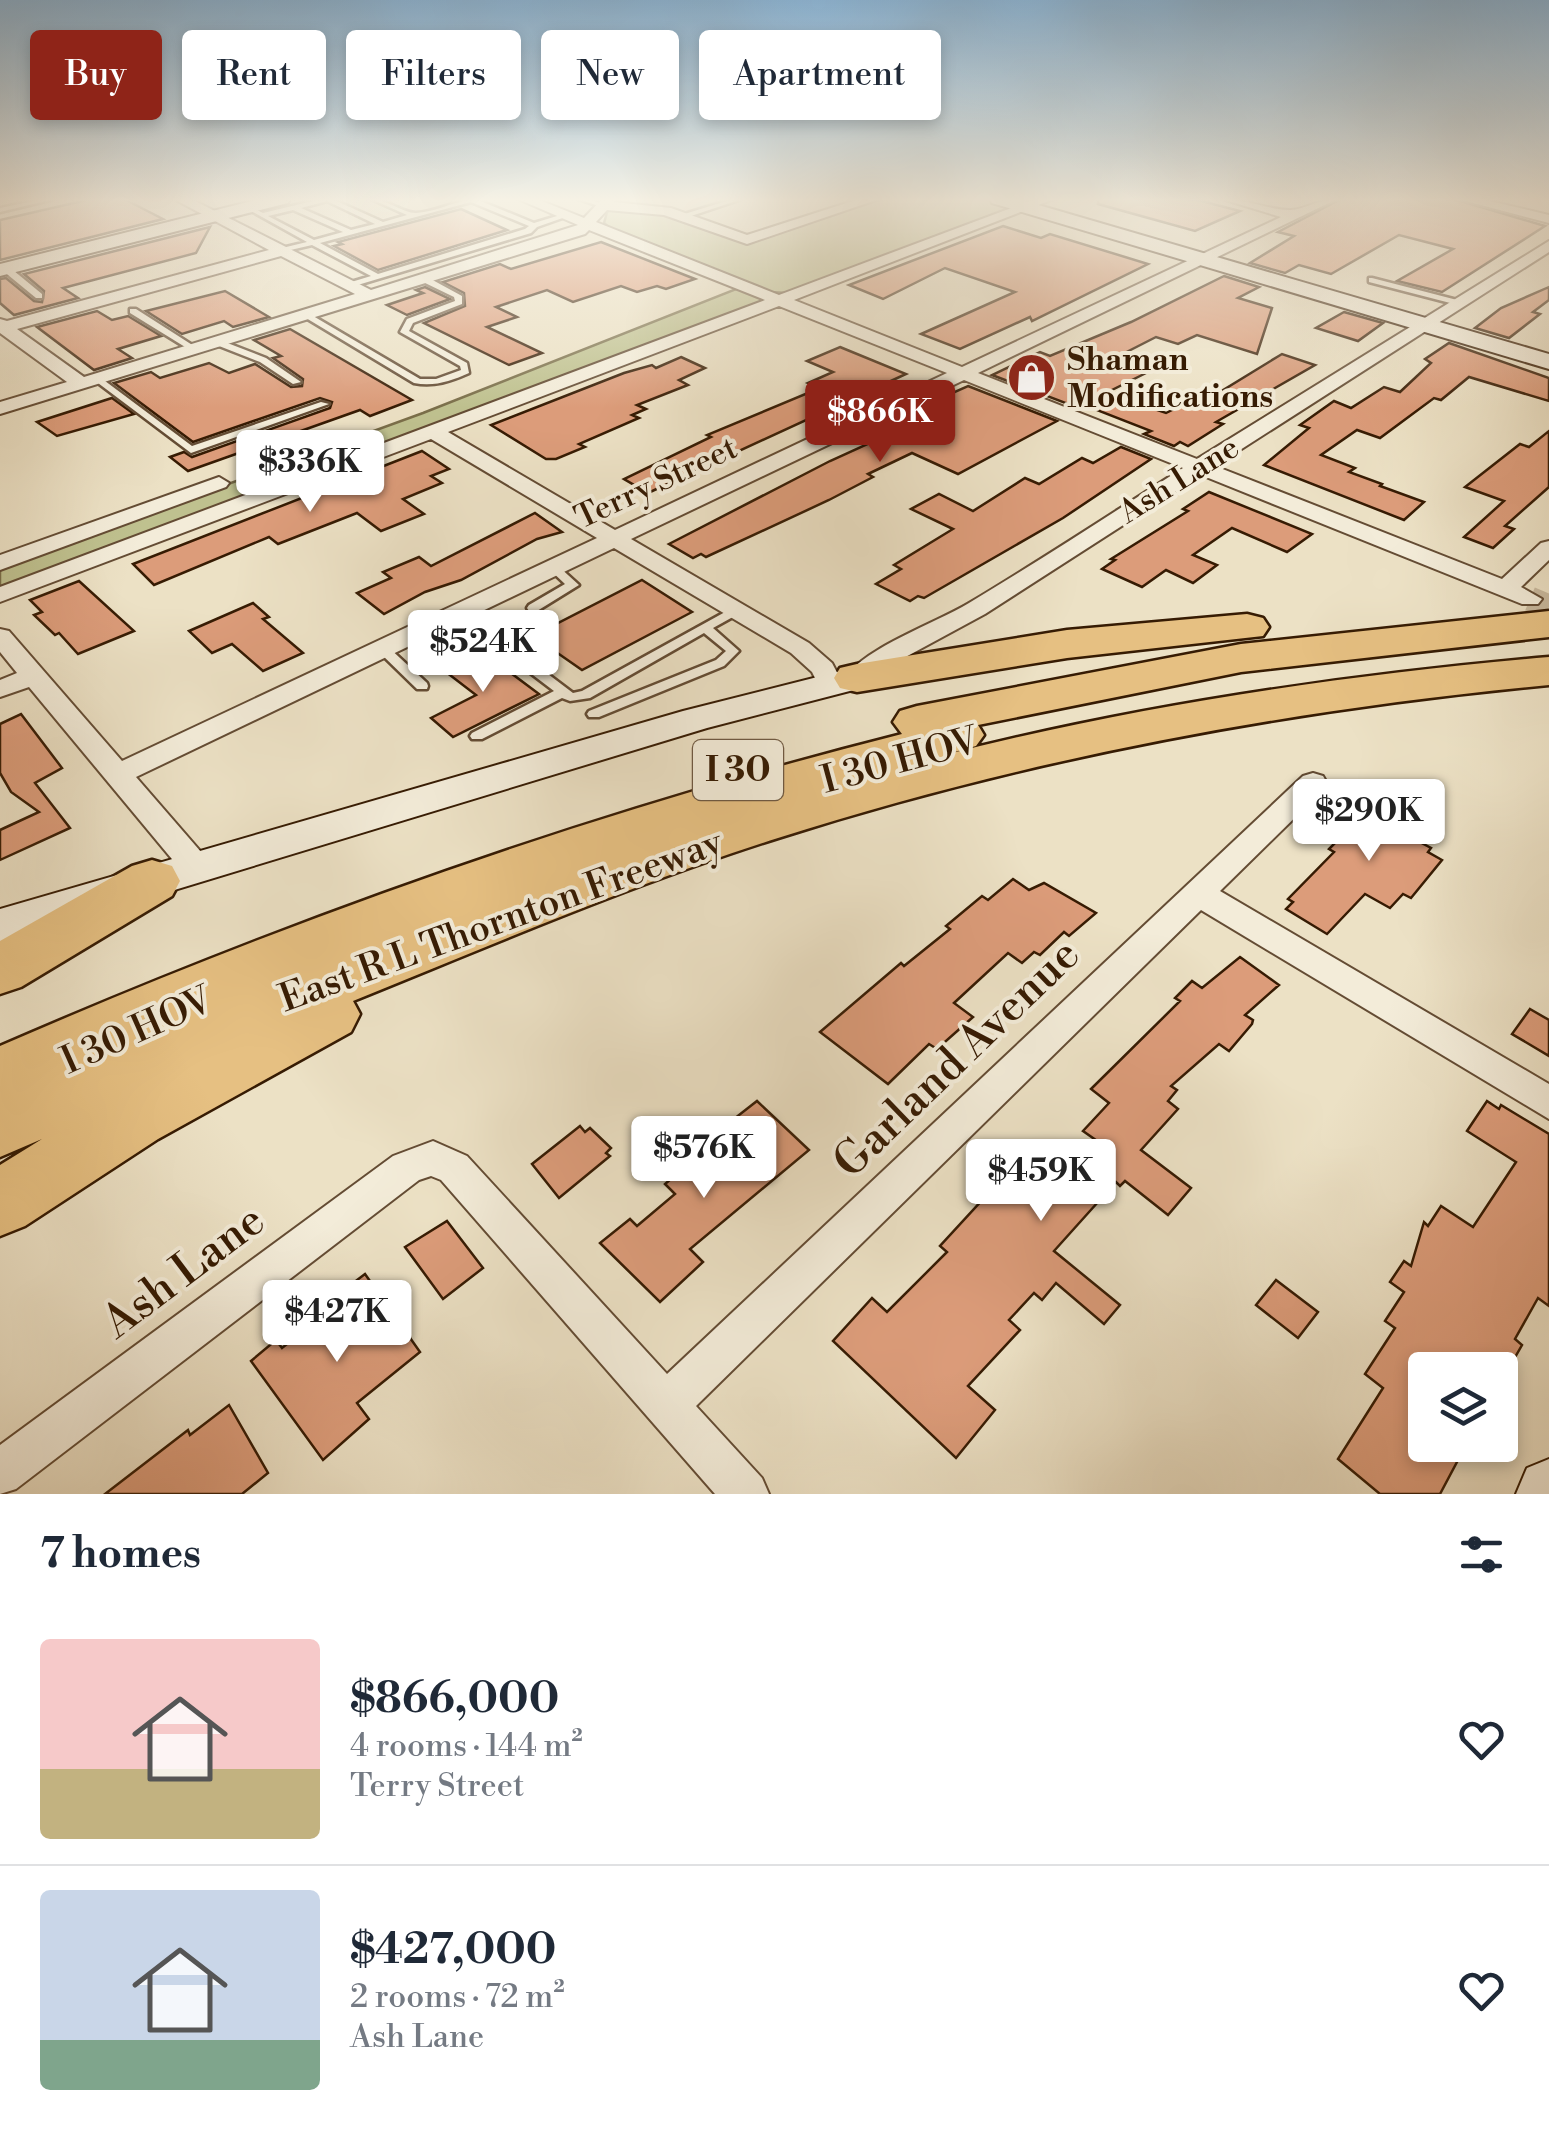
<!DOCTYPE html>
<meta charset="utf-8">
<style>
:root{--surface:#fff;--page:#f2f2f3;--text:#1f2937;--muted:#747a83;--line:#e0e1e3;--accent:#8f2418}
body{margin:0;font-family:"Libre Bodoni",serif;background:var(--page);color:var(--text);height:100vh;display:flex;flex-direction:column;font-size:38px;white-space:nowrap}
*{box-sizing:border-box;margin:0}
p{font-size:32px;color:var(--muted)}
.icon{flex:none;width:55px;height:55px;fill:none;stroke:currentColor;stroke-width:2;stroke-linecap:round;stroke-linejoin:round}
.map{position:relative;height:1494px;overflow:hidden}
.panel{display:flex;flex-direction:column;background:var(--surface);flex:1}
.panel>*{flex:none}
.banner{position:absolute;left:30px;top:30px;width:1000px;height:90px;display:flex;gap:20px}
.controls{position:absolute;left:1408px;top:1352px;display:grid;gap:20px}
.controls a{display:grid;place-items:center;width:110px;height:110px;border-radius:10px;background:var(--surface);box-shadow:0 5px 15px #0003;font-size:50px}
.price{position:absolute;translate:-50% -85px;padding:0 22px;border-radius:10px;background:#fff;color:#222;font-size:32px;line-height:65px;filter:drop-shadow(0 2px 5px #0008)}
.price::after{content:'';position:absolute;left:50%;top:60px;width:30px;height:22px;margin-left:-15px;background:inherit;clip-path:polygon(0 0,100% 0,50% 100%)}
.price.on{background:var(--accent);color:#fff}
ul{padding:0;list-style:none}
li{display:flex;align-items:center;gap:30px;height:250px;padding:0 40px}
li+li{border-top:2px solid var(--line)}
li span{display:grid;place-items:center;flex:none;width:280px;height:200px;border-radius:10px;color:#555}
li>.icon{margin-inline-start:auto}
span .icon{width:120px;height:120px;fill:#fffc;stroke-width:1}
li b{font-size:42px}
h2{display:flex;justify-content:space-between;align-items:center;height:120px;padding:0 40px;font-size:42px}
.chip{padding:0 35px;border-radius:10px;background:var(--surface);box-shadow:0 5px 15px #0003;font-size:35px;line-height:90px}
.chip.on{background:var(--accent);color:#fff}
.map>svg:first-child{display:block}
.green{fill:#bfc18f;stroke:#7a6e49;stroke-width:2.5}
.building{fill:#dc9c7a;stroke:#361b03;stroke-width:2.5}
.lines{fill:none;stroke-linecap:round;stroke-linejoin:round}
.street-tunnel{stroke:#c8b99e;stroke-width:25;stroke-dasharray:25 12;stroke-linecap:butt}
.lane-casing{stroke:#644c34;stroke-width:5}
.street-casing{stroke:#644c34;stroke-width:4}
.secondary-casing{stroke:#361b03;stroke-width:4}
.highway-casing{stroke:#361b03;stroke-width:5}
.lane{fill:#f3ecd9;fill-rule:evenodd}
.street{fill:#f3ecd9;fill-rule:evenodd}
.secondary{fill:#f3ecd9;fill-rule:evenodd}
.highway{fill:#e6c082;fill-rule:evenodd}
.labels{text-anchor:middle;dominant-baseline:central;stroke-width:8;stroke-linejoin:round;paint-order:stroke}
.far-poi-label{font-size:32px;font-weight:bold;fill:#361b03;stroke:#f3ecd9;text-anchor:start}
.far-street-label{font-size:32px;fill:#361b03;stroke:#f3ecd9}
.shield{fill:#f3ecd9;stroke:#6f5a43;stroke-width:2.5}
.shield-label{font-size:35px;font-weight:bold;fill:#361b03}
.street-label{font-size:38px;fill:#361b03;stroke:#f3ecd9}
.near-street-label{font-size:45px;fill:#361b03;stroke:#f3ecd9}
</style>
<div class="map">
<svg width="1549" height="1494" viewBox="0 0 1549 1494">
<rect width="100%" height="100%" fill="#ece1c5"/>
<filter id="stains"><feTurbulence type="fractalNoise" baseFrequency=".002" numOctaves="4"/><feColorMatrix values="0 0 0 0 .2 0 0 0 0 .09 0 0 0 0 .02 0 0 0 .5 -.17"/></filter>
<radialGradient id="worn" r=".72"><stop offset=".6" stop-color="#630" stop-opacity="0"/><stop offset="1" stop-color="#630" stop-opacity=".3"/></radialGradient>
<polygon class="green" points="881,199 986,199 1006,205 1037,199 790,293 770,292 768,300 0,589 0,567 423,413 739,288 610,228 604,223 608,209 666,213 749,243"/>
<g class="building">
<polygon points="91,199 124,199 163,219 0,260 0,220"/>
<polygon points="1099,199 1194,199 1240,211 1195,231 1098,204"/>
<polygon points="1341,199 1454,199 1545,226 1442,292 1397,281 1453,249 1399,235 1331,274 1299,265 1285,273 1250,263 1294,236 1278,232"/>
<polygon points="461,209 507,230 378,270 334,246 342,244 338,242"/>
<polygon points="1003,226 1041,238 1050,234 1148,264 1032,321 1030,317 960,349 921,334 1015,292 945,268 883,299 849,285"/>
<polygon points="210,227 196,253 63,288 78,298 14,315 0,303 0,279 6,278 34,301 42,302 44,291 24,274"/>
<polygon points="601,242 695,279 666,289 657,286 637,292 621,286 573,302 547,290 496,307 517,317 487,327 542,353 509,365 424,323 465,306 464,293 443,282 500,264 511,269"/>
<polygon points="1224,276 1259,287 1238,298 1272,308 1257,354 1197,335 1178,344 1156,337 1111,360 1146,373 1106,393 1166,413 1203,395 1210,398 1282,354 1315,365 1216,422 1223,424 1188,446 1180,442 1174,446 1144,434 1151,431 1087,406 1081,409 992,375 1040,352 1050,356 1131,322"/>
<polygon points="425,287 450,299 407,315 387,305 423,293 416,290"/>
<polygon points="1549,287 1549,300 1533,312 1540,314 1509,338 1475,328 1501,308"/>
<polygon points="225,291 269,317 233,327 224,321 182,334 146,311"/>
<polygon points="97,311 112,320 128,316 161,336 118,349 132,358 94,370 37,327"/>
<polygon points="1344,312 1383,323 1358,341 1316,328"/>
<polygon points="290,329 412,400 370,416 360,410 188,471 170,457 184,452 192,457 330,408 332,402 320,398 193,442 114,383 151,372 160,378 209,363 229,373 255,364 291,387 302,386 303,379 273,358 281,356 254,340"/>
<polygon points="1449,343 1549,378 1549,401 1469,377 1441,400 1434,398 1380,438 1357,430 1321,455 1355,468 1349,472 1382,484 1380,486 1424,502 1404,520 1264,465 1309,428 1300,425 1334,401 1351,408 1384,387 1400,392 1431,363 1425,359"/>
<polygon points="840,347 906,374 648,493 624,479 711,437 707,435 820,388 808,383 833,372 807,361"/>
<polygon points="681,357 705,368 679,380 688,385 637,405 646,409 632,415 639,418 579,444 585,447 556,459 546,459 491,425 624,373 652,365 656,368"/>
<polygon points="968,386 1057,421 958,474 912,453 868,474 873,477 829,500 706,557 701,554 693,558 669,544 830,461 898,430 906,433 950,410 932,402"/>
<polygon points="112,398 134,414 57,436 37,422"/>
<polygon points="1549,431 1549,487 1505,526 1514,529 1493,548 1464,537 1504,501 1465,487 1520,444 1529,447"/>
<polygon points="1121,447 1151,459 1063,518 924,598 918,596 910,601 876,584 901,569 894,565 953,529 911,509 939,494 973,511 1025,478 1039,484 1082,458 1093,463"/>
<polygon points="422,451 449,469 431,476 442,483 403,499 424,514 381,531 357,513 278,544 269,537 154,585 133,564"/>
<polygon points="1209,492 1312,534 1287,552 1232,528 1193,555 1217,565 1193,583 1166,570 1142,587 1102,569 1115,560 1111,559 1188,511 1183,509"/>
<polygon points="535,513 562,532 537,539 461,580 425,592 384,614 357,593 391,578 383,572 419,557 431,566"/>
<polygon points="642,580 692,612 582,670 533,636"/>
<polygon points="79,581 134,631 78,654 59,633 55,635 34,615 42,612 30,600"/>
<polygon points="253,603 269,617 263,619 303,653 263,671 232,644 212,653 189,631"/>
<polygon points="484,653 539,694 453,737 431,718 476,695 446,672"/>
<polygon points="21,714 62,768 35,783 70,828 0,860 0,830 39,812 11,792 0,773 0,724"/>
<polygon points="1387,790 1436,814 1414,839 1431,848 1428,852 1442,860 1411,898 1403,894 1390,908 1365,894 1327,934 1286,909 1293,902 1288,899 1334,852 1329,849"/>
<polygon points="1013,879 1029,890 1044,883 1096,913 1069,936 1064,932 1040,955 1034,952 1022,963 1008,953 954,1003 973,1017 937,1049 929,1044 888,1084 820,1032 901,963 904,966 950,929 946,926 982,896 988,900"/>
<polygon points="1240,957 1279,985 1245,1015 1253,1020 1252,1024 1229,1051 1219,1044 1171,1086 1177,1090 1168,1101 1178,1109 1141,1150 1191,1188 1168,1215 1125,1181 1120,1186 1116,1182 1054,1251 1120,1305 1104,1324 1056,1283 1042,1300 1034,1293 1009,1320 1020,1330 968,1386 995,1410 956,1458 833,1341 872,1298 887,1312 947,1252 940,1246 1031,1147 1068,1177 1100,1143 1083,1131 1109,1103 1091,1089 1180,1001 1175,998 1192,981 1202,988"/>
<polygon points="1530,1009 1549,1020 1549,1056 1512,1034"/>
<polygon points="757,1101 809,1150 690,1249 703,1262 660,1302 600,1243 630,1219 637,1226 675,1194 665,1184 679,1172 670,1164 691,1146 709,1162 743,1135 730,1122"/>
<polygon points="1487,1101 1499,1109 1501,1105 1549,1134 1549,1306 1538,1298 1515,1339 1522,1345 1510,1366 1502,1361 1497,1370 1425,1370 1425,1445 1466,1445 1440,1494 1380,1494 1338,1459 1383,1388 1365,1374 1395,1328 1385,1321 1404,1292 1390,1282 1404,1261 1411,1266 1424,1222 1428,1226 1441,1206 1473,1227 1516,1162 1467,1131"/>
<polygon points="580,1126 585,1132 590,1128 611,1148 606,1153 610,1156 559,1198 532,1164"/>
<polygon points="447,1221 483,1268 443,1299 405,1247"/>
<polygon points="365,1274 420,1352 357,1403 369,1419 323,1460 251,1361 276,1340 282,1348 336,1305 332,1299"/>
<polygon points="1276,1280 1318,1312 1298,1338 1256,1305"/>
<polygon points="229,1405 268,1473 242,1494 105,1494 188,1430 190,1435"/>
</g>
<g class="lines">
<polyline class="street-tunnel" points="1530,599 1549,607"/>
<defs>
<g id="lane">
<polygon points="43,199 54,199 0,212 0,208"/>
<path d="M321,199H332L383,222L407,215L371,199C387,199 402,213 416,213C437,212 457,199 479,199L478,200L534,223L567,213L571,215L537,227L531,233L351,287H348V283L371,276L312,245L282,252V248L307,242L244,207L249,206L263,213ZM327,201L375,224L351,230L301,208ZM471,202L529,226L525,229L378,274L320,243ZM293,210L343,232L314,240L268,216Z"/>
<polygon points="578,199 588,199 605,205 602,207"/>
<polygon points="733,199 742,199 685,218 678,216"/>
<polygon points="2,266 8,266 42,294 42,298 36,298 2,270"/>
<path d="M421,277H427L462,296V304L413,323L409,331L467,363L469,373C451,381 434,387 414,383L301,315L308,313L420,379H436L461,370L460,366L400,332L407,319L455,301L454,297L421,281Z"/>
<polygon points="1372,278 1461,301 1462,303 1458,305 1369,282 1369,278"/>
<polygon points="130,309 136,309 197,348 190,350 130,313"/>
<polygon points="217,339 266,358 301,382 293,384 260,362 214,344 213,342"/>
<polygon points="97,375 192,446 321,402 329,404 191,453 94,380 92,378"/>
<polygon points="553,564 557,565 579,585 537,611 529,611 527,608 529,605 565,584 547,567"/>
<polygon points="736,606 740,607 742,610 740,613 713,628 739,651 724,666 599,717 589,717 587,714 589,711 716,660 726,651 704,633 590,698 570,701 562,698 482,739 472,739 470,736 472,733 554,691 454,615 452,612 454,609 462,609 573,693 582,691"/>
<polygon points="382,644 386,645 427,683 428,686 427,689 417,689 378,651 376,648 378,645"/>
</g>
<g id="street">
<path d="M174,199H191L371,290L578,225L518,199H537L584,218L602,199H616L614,202L671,208L747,235L859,199H879L747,244L664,215L607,210L596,222L779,295L1035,199H1054L794,300L962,367L1281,217L1222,199C1246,199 1266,209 1289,210C1302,211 1318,199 1337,199L978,373L1197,459L1549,241V252L1215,466L1502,579L1541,543L1549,541V560L1521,587L1542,599L1538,604H1522L1201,475L985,614L889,666L866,684H848L844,678C868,646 934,624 969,603C1041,560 1112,513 1183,468L964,380L631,539L809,643L832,663L843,684L839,690H821L812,672L791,653L614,548L136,777L208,860L212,868L208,876L197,879L186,876L29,687L0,697V680L17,673L0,652V629L9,631L122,761L597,538L431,439L0,602V587L765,300L589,230L585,234L0,414V402L67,382L0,333V319L7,321L269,250ZM281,256L355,294L84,377L17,329ZM779,306L947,373L615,530L448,432Z"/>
<polygon points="1458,199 1481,199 1549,215 1549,223"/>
<polygon points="219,477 229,483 226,487 0,570 0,555"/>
<polygon points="1313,773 1323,776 1327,783 1323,790 1220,891 1549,1084 1549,1119 1201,910 696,1406 762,1478 769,1494 715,1494 441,1180 431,1176 419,1180 16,1489 0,1494 0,1445 393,1156 433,1141 467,1156 667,1374 1303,776"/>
</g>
<g id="secondary">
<polygon points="260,199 290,199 288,203 0,276 0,264"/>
<polygon points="990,199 1018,199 1549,354 1549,369 992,203"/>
<polygon points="857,667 869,670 875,678 869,686 707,728 0,943 0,909 683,711"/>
<polygon points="1549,1459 1549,1494 1516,1494 1527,1468"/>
</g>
<g id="highway">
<path d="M1549,611V637L1241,672L978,725L984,735L976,746L944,755C1143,704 1345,675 1549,657V685C1286,710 1029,758 778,838C633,884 494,944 353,1001L360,1014L351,1032L158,1139L25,1226L0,1236V1165L42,1139L0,1157V1046C292,919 592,812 902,734L893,722L900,711L917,706L1241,644Z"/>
<polygon points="1247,614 1263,618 1269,627 1263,636 1067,658 857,692 840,688 834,678 840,668 857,664 1067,630"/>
<polygon points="152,860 172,866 180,881 172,896 21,987 0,994 0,941 132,866"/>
</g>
</defs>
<use href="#lane" class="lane-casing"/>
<use href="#street" class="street-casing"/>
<use href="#secondary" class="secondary-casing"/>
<use href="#highway" class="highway-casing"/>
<use href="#lane" class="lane"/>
<use href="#street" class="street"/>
<use href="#secondary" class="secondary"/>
<use href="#highway" class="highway"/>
</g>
<linearGradient id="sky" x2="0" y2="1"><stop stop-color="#8bb6d8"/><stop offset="0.49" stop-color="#f6f2e5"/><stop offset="1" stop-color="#f6f2e5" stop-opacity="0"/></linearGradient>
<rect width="1549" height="408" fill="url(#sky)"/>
<defs>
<symbol id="shop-disc" viewBox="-11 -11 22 22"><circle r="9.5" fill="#8f2418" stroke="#f3ecd9"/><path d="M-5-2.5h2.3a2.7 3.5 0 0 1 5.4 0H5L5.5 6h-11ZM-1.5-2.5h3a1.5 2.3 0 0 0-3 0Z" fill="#fff"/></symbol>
</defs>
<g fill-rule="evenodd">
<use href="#shop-disc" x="1004" y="350" width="55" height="55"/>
</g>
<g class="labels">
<g class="far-poi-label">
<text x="1067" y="360">Shaman<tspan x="1067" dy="37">Modifications</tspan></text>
</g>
<g class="far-street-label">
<text transform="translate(1179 480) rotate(-32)">Ash Lane</text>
<text transform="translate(656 483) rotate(-25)">Terry Street</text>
</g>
<rect class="shield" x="693" y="740" width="90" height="60" rx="8"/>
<g class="shield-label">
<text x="738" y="770">I 30</text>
</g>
<g class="street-label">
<text transform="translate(900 761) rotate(-15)">I 30 HOV</text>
<text transform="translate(501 921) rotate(-20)">East R L Thornton Freeway</text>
<text transform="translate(137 1031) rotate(-24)">I 30 HOV</text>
</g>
<g class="near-street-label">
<text transform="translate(957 1059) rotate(-44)">Garland Avenue</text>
<text transform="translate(184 1272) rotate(-37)">Ash Lane</text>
</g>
</g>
<rect width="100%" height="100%" filter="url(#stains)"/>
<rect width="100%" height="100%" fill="url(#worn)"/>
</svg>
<div class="controls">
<a><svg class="icon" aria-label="layers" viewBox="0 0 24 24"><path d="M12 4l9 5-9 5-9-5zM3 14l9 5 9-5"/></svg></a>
</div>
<b class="price on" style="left:880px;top:465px">$866K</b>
<b class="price" style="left:310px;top:515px">$336K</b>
<b class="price" style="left:483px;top:695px">$524K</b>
<b class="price" style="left:1369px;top:864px">$290K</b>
<b class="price" style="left:704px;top:1201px">$576K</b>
<b class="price" style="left:1041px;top:1224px">$459K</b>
<b class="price" style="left:337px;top:1365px">$427K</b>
<div class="banner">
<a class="chip on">Buy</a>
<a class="chip">Rent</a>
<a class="chip">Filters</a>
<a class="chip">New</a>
<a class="chip">Apartment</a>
</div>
</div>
<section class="panel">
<h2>7 homes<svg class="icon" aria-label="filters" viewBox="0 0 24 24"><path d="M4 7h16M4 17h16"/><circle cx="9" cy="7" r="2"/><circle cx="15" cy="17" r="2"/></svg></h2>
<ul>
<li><span style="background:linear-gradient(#f6c9c9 65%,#c2b280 0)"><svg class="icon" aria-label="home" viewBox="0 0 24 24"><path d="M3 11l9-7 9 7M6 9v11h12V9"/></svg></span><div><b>$866,000</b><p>4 rooms · 144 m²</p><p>Terry Street</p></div><svg class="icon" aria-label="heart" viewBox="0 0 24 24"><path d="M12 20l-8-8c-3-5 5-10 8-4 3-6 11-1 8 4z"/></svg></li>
<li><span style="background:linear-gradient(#c9d6e8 75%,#7fa58c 0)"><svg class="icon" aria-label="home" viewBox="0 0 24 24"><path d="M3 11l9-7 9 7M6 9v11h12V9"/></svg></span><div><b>$427,000</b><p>2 rooms · 72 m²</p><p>Ash Lane</p></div><svg class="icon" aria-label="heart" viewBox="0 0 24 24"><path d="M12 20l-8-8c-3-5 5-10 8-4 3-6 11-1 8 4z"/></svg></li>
</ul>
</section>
